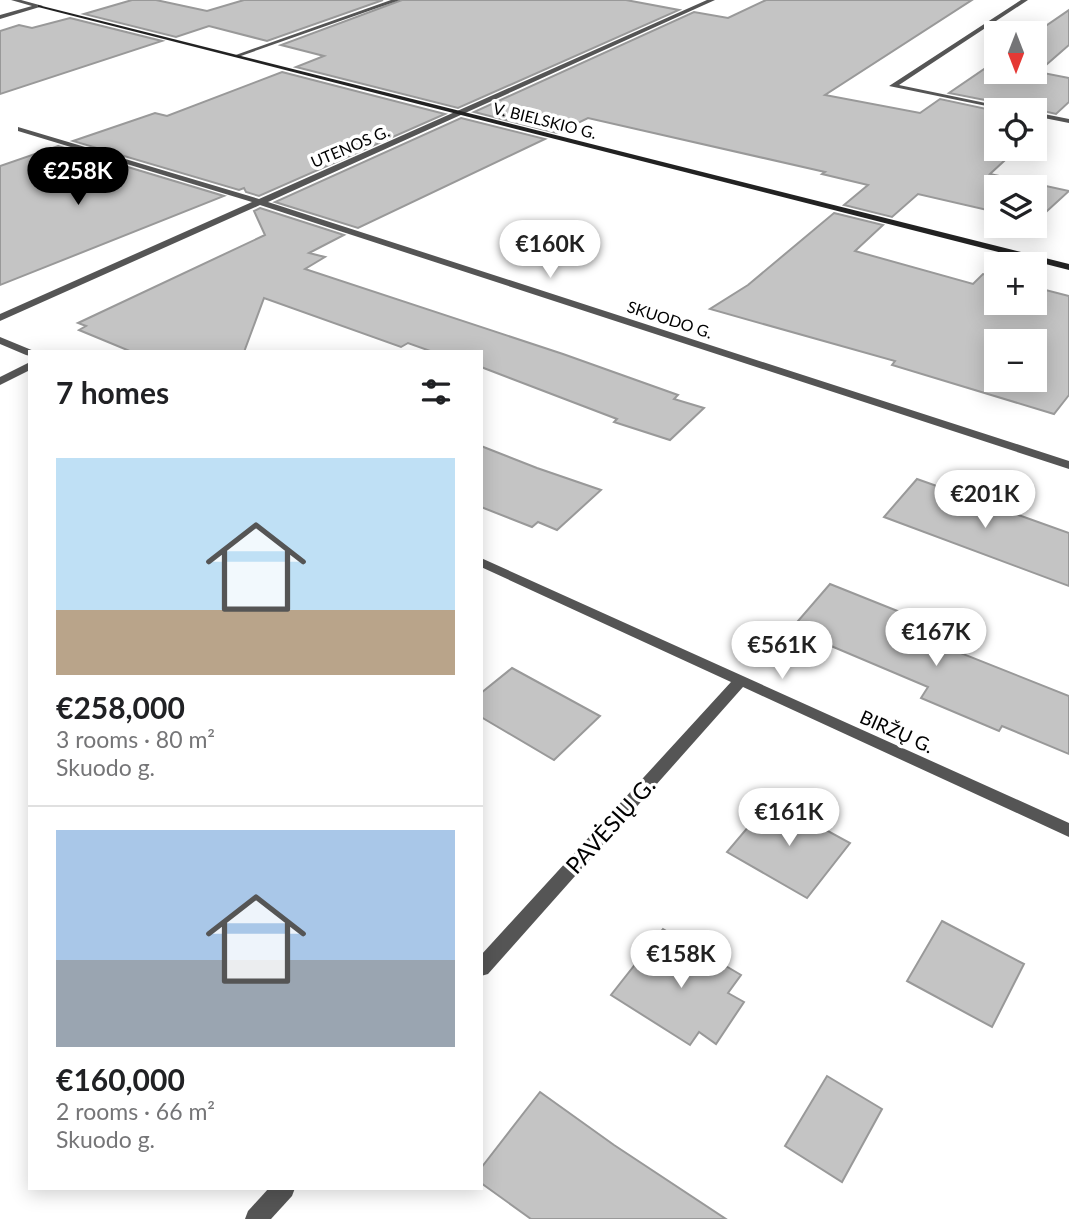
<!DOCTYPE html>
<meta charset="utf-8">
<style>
:root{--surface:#fff;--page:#f6f6f6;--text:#202124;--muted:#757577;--line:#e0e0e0;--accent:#000}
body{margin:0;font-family:Lato,sans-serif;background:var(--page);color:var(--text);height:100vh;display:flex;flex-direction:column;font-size:26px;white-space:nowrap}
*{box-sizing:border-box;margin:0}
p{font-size:23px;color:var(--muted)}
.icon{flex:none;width:38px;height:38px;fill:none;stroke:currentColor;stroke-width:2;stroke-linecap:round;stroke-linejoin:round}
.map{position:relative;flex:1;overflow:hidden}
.sheet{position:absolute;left:28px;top:350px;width:455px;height:840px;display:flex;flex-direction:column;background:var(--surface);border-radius:0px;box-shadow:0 4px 18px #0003}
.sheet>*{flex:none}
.needle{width:46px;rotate:180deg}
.buttons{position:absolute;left:984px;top:21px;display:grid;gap:14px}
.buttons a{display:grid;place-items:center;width:63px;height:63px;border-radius:0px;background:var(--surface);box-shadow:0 4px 18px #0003;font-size:35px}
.price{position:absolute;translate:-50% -60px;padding:0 16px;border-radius:24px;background:#fff;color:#222;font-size:23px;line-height:46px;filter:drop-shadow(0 2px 4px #0008)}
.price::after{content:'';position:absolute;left:50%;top:42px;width:21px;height:16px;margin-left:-10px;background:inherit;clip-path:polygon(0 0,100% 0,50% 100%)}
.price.on{background:var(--accent);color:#fff}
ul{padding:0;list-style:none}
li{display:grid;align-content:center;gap:14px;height:371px;padding:0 28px}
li+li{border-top:2px solid var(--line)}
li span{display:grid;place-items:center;height:217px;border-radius:0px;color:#555}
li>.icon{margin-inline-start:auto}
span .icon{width:126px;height:126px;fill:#fffc;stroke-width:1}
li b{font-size:30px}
h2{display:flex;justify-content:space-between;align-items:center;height:84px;padding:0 28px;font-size:30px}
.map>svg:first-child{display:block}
.building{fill:#c4c4c4;stroke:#999;stroke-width:2;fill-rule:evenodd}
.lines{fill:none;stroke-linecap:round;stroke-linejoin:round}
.street{fill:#555;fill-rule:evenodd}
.secondary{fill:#222;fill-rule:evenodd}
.labels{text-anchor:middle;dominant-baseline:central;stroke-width:7;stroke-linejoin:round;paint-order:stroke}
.far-street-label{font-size:16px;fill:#000;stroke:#fff}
.street-label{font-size:19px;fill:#000;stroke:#fff}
.near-street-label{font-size:23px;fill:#000;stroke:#fff}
</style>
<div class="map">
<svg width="1069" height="1219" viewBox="0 0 1069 1219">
<rect width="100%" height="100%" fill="#fff"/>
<g class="building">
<polygon points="132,0 156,0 207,11 244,0 383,0 267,41 209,26 176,37 84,14"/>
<polygon points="402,0 626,0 679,10 458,108 296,67 324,56 281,45"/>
<polygon points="766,0 972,0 825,95 920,113 940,99 996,111 996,149 1017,149 990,174 1069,191 1035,222 1034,187 996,187 996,212 918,194 892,217 844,205 868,185 822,174 825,172 588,118 557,133 474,112 694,12 728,18"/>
<polygon points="1069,10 1069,45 1038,72 1069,78 1069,102 1056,114 1035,109 1022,110 1020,107 949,93 996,61 996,72 1034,72 1034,34"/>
<polygon points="70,18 162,41 0,94 0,31 19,25 32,28"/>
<polygon points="282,72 445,114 259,196 246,192 244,188 239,190 73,141 155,113 167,116"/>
<polygon points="461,118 545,139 358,228 275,202"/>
<polygon points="58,146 224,196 0,285 0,166"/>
<polygon points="260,208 344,235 309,253 325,257 305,269 563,354 678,395 674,399 704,408 670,440 614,422 617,419 481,367 481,352 433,352 408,343 401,347 264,298 244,352 132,352 79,330 86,326 78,323 265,235 254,211"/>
<path d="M834,213L883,225L855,251L973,284L983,274L996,277V303H1034V287L1069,296V395L1054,414L892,365L895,361L710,309L748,285ZM996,341H1034V380H996Z"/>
<polygon points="481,446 537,468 601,490 557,530 538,522 532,527 481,507"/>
<polygon points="917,479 1069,533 1069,586 884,517"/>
<polygon points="830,584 905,614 895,627 1069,696 1069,754 1002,726 999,731 921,698 928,687 824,643 818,650 785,636"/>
<polygon points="512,668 600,716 554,760 481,717 481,693"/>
<polygon points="771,800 850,843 807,898 727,852"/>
<polygon points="942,921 1024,964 992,1027 907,981"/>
<polygon points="663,929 741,975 728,993 744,1002 716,1044 699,1032 690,1045 611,995"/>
<polygon points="827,1076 882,1109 842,1182 785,1146"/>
<polygon points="540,1092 614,1145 726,1219 531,1219 481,1183 481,1168"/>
</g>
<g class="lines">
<g class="street">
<polygon points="11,0 21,0 43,6 0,19 0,15 32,6"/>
<polygon points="391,0 400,0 238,57 233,56"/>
<polygon points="707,0 715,0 268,202 1069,461 1069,469 260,205 0,321 0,314 252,202 18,131 18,127 259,199"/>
<polygon points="1021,0 1028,0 899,85 1019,110 1006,110 889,86"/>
<polygon points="1034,112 1069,119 1069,123 1034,116"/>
<polygon points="0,337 34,351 34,352 30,352 30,356 26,355 0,344"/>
<polygon points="30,362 30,370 0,385 0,377"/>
<polygon points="481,558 1069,823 1069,837 743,687 488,974 481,976 481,955 731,682 481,567"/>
<polygon points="269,1188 295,1188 292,1196 271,1219 245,1219 248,1211"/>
</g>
<polygon class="secondary" points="38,5 1069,264 1069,270 38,7"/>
</g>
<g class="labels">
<g class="far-street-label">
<text transform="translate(545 120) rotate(14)">V. BIELSKIO G.</text>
<text transform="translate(350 146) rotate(-23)">UTENOS G.</text>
<text transform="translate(670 319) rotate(18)">SKUODO G.</text>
</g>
<g class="street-label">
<text transform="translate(897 731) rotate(24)">BIRŽŲ G.</text>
</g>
<g class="near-street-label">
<text transform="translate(610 825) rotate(-48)">PAVĖSIŲ G.</text>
</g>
</g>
</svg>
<div class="buttons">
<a><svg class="needle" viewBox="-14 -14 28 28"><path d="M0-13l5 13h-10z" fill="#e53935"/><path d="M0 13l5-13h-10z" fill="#757577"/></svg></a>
<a><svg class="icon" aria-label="locate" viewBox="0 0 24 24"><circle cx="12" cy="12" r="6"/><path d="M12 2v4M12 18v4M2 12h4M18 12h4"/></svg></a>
<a><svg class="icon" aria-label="layers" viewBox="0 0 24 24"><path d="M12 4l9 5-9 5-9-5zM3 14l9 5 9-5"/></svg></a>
<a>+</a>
<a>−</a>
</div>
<b class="price on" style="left:78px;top:207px">€258K</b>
<b class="price" style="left:550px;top:280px">€160K</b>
<b class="price" style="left:985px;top:530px">€201K</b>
<b class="price" style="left:936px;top:668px">€167K</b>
<b class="price" style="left:782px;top:681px">€561K</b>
<b class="price" style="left:789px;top:848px">€161K</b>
<b class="price" style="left:681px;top:990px">€158K</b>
<section class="sheet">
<h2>7 homes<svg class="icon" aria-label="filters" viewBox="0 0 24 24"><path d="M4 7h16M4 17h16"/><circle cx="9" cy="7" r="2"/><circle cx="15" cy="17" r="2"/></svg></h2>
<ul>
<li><span style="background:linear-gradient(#bfe0f5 70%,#b9a48a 0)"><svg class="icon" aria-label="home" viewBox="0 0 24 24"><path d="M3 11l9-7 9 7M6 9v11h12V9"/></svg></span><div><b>€258,000</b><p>3 rooms · 80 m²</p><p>Skuodo g.</p></div></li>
<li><span style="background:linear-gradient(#a9c7e8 60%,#9aa5b1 0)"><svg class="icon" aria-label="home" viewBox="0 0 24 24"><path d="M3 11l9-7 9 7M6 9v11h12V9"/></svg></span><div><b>€160,000</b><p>2 rooms · 66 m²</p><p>Skuodo g.</p></div></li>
</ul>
</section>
</div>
